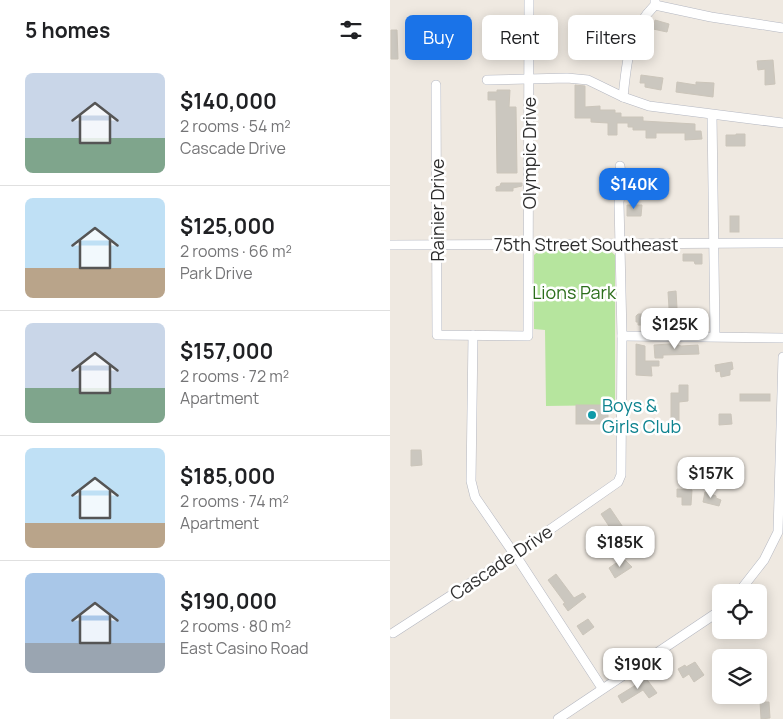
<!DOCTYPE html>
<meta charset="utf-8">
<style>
:root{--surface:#fff;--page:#f2f2f2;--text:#202124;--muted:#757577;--line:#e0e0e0;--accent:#1a73e8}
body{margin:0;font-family:Manrope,sans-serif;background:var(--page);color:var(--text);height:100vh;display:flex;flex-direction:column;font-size:19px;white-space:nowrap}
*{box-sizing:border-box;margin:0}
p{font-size:16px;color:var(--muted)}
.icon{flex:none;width:28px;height:28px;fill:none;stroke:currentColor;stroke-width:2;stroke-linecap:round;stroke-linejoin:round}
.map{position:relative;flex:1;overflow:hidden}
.sheet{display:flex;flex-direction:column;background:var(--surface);width:390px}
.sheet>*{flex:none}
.guide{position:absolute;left:15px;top:15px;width:302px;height:45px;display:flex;gap:10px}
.controls{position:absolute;left:322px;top:584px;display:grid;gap:10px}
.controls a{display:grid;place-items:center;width:55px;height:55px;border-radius:8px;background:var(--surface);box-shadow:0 2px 12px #0003;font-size:25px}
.price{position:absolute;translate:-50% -42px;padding:0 11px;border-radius:10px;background:#fff;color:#222;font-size:16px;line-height:32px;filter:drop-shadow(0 1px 2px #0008)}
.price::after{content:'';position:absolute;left:50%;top:30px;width:15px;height:11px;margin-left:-8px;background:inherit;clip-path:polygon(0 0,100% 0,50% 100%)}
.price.current{background:var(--accent);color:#fff}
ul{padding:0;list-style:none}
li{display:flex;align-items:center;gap:15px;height:125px;padding:0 25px}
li+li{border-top:1px solid var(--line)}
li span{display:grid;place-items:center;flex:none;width:140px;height:100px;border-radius:8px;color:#555}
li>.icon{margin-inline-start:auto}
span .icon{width:60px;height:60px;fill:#fffc;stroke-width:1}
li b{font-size:21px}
h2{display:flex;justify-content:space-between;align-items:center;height:60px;padding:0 25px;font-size:21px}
.chip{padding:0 18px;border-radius:8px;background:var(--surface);box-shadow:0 2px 12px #0003;font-size:18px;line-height:45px}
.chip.current{background:var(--accent);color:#fff}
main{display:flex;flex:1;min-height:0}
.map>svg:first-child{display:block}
.green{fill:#b6e59e}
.building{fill:#cbc7bf;stroke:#cbc5ba}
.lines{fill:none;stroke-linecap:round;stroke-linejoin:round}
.minor-casing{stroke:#b4b7c1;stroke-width:10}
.minor{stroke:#fff;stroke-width:9}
.culture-dot{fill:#0f9aa8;stroke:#fff;stroke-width:2}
.labels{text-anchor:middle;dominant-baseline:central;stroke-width:5;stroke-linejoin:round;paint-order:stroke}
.street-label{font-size:18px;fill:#2e2e2e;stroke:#fff}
.park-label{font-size:18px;fill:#2c6e1b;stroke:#fff}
.culture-label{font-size:18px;fill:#0d838f;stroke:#fff;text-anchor:start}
</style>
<main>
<section class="sheet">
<h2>5 homes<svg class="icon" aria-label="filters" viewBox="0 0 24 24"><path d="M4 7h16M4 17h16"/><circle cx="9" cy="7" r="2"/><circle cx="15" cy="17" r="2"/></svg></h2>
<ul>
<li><span style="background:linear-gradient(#c9d6e8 65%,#7fa58c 0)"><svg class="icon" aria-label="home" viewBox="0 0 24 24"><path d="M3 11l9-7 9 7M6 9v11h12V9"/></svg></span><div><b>$140,000</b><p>2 rooms · 54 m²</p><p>Cascade Drive</p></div></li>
<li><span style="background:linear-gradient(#bfe0f5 70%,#b9a48a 0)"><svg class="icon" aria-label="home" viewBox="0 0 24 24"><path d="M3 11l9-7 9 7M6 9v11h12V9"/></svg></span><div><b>$125,000</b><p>2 rooms · 66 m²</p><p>Park Drive</p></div></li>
<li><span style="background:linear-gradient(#c9d6e8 65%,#7fa58c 0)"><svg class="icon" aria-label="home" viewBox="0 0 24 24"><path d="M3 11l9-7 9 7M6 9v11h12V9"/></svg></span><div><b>$157,000</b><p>2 rooms · 72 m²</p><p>Apartment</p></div></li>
<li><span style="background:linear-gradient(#bfe0f5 75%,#b9a48a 0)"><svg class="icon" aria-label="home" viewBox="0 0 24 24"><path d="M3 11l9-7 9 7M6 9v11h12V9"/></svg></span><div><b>$185,000</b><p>2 rooms · 74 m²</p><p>Apartment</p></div></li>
<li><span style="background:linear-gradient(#a9c7e8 70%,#9aa5b1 0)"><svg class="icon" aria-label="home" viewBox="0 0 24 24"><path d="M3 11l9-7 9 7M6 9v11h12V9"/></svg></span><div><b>$190,000</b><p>2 rooms · 80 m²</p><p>East Casino Road</p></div></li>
</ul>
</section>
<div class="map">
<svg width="393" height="719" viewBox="0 0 393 719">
<rect width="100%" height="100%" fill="#efe9e1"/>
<polygon class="green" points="150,250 219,250 225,255 225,405 156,406 155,330 144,329 144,255"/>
<g class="building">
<polygon points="265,20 279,24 277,32 263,29"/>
<polygon points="23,22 35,23 35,31 29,31 29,44 34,44 34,59 23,59 22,45 17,45 17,32 18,30 23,30"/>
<polygon points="1,30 7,30 8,59 1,59"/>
<polygon points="383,60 385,84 375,85 375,69 368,70 367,61"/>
<polygon points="251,75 273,78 271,90 255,87 255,83 250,83"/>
<polygon points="287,82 306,85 306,82 324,83 323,97 286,92"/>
<polygon points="185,85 195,86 195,107 210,106 210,110 225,110 225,113 231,113 231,117 253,117 253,121 305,124 305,131 311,131 312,139 295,140 295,133 266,133 266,138 256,138 256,130 243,130 243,127 238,127 238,123 227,123 227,135 218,135 218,123 201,122 201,118 185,118"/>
<polygon points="107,90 120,90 119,107 126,107 127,173 107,173 106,100 98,100 98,92 107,92"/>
<polygon points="346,134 355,134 355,146 336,146 336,135 346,135"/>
<polygon points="111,183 132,183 132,186 123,188 123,191 106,191 106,187 110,186"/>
<polygon points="237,205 252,205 251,216 237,216"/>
<rect x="340" y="216" width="9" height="16"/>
<polygon points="293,254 312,254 312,264 305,264 304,261 293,261"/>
<polygon points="286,291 287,308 279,308 278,292"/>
<polygon points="266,313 271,313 271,320 268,320 266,325 248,325 248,322 246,322 246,316 248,314 266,314"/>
<polygon points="246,344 255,346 255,361 269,361 269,366 261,366 262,376 246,375"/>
<polygon points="280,344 286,344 291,346 308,345 309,354 273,355 273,358 265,358 264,345"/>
<polygon points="342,362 343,369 340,370 340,375 331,377 330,371 326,372 325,365"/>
<polygon points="289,385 298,385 298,401 289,402 289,425 281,425 281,393 289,393"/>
<rect x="350" y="394" width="30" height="7"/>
<rect x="186" y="405" width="32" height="19"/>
<polygon points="329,414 341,414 342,424 329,425"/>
<polygon points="21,450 31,450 32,465 21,466"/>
<polygon points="287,489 302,490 301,505 292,505 292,497 287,497"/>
<polygon points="315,492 326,496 326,498 331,500 329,506 313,502"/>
<polygon points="220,508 243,542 234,549 211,514"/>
<polygon points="233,558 242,567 225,578 219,568"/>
<polygon points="166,574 184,598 193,593 196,597 178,611 173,604 175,603 158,580"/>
<polygon points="198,619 204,627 193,635 187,626"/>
<polygon points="305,662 314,675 304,682 299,674 293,678 288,669 295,665 296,667"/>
<polygon points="255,677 267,693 259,698 253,690 232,703 228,696 249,683 248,682"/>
<polygon points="370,702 379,702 380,718 371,719"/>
</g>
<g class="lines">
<defs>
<g id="minor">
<polyline points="265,5 321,17 393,28"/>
<polyline points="97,80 177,78 198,80 233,97 259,106 393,123"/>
<polyline points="46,85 47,335 138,336 139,0"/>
<path d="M233,97C237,61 238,32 265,5V0"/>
<polyline points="322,115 325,336"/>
<polyline points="0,245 393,243"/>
<polyline points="83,335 81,481 85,497 127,558"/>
<polyline points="232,336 393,338"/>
<polyline points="128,559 212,688"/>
<polyline points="349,592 374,560 388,532 393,357"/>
<polyline points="3,633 125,554 228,482 231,475 232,336 229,202 232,181 230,166"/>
<polyline points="168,719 331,610"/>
</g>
</defs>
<use href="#minor" class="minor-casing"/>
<use href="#minor" class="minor"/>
</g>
<circle class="culture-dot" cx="202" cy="415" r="5"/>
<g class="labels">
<g class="street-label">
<text transform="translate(139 153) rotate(-90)">Olympic Drive</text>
<text transform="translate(47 210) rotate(-90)">Rainier Drive</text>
<text x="196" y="244">75th Street Southeast</text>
<text transform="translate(111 562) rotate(-34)">Cascade Drive</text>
</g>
<g class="park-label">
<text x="184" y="292">Lions Park</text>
</g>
<g class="culture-label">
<text x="212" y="405">Boys &amp;<tspan x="212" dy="21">Girls Club</tspan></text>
</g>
</g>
</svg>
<div class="controls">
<a><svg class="icon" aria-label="locate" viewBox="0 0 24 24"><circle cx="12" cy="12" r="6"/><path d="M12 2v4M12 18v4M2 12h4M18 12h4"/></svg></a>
<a><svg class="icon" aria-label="layers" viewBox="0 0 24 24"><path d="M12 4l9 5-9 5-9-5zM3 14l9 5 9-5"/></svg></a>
</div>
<b class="price current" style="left:244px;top:210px">$140K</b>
<b class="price" style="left:285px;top:350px">$125K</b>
<b class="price" style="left:321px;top:499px">$157K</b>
<b class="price" style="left:230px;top:568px">$185K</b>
<b class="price" style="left:248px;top:690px">$190K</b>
<div class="guide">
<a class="chip current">Buy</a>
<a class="chip">Rent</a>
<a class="chip">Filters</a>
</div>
</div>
</main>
